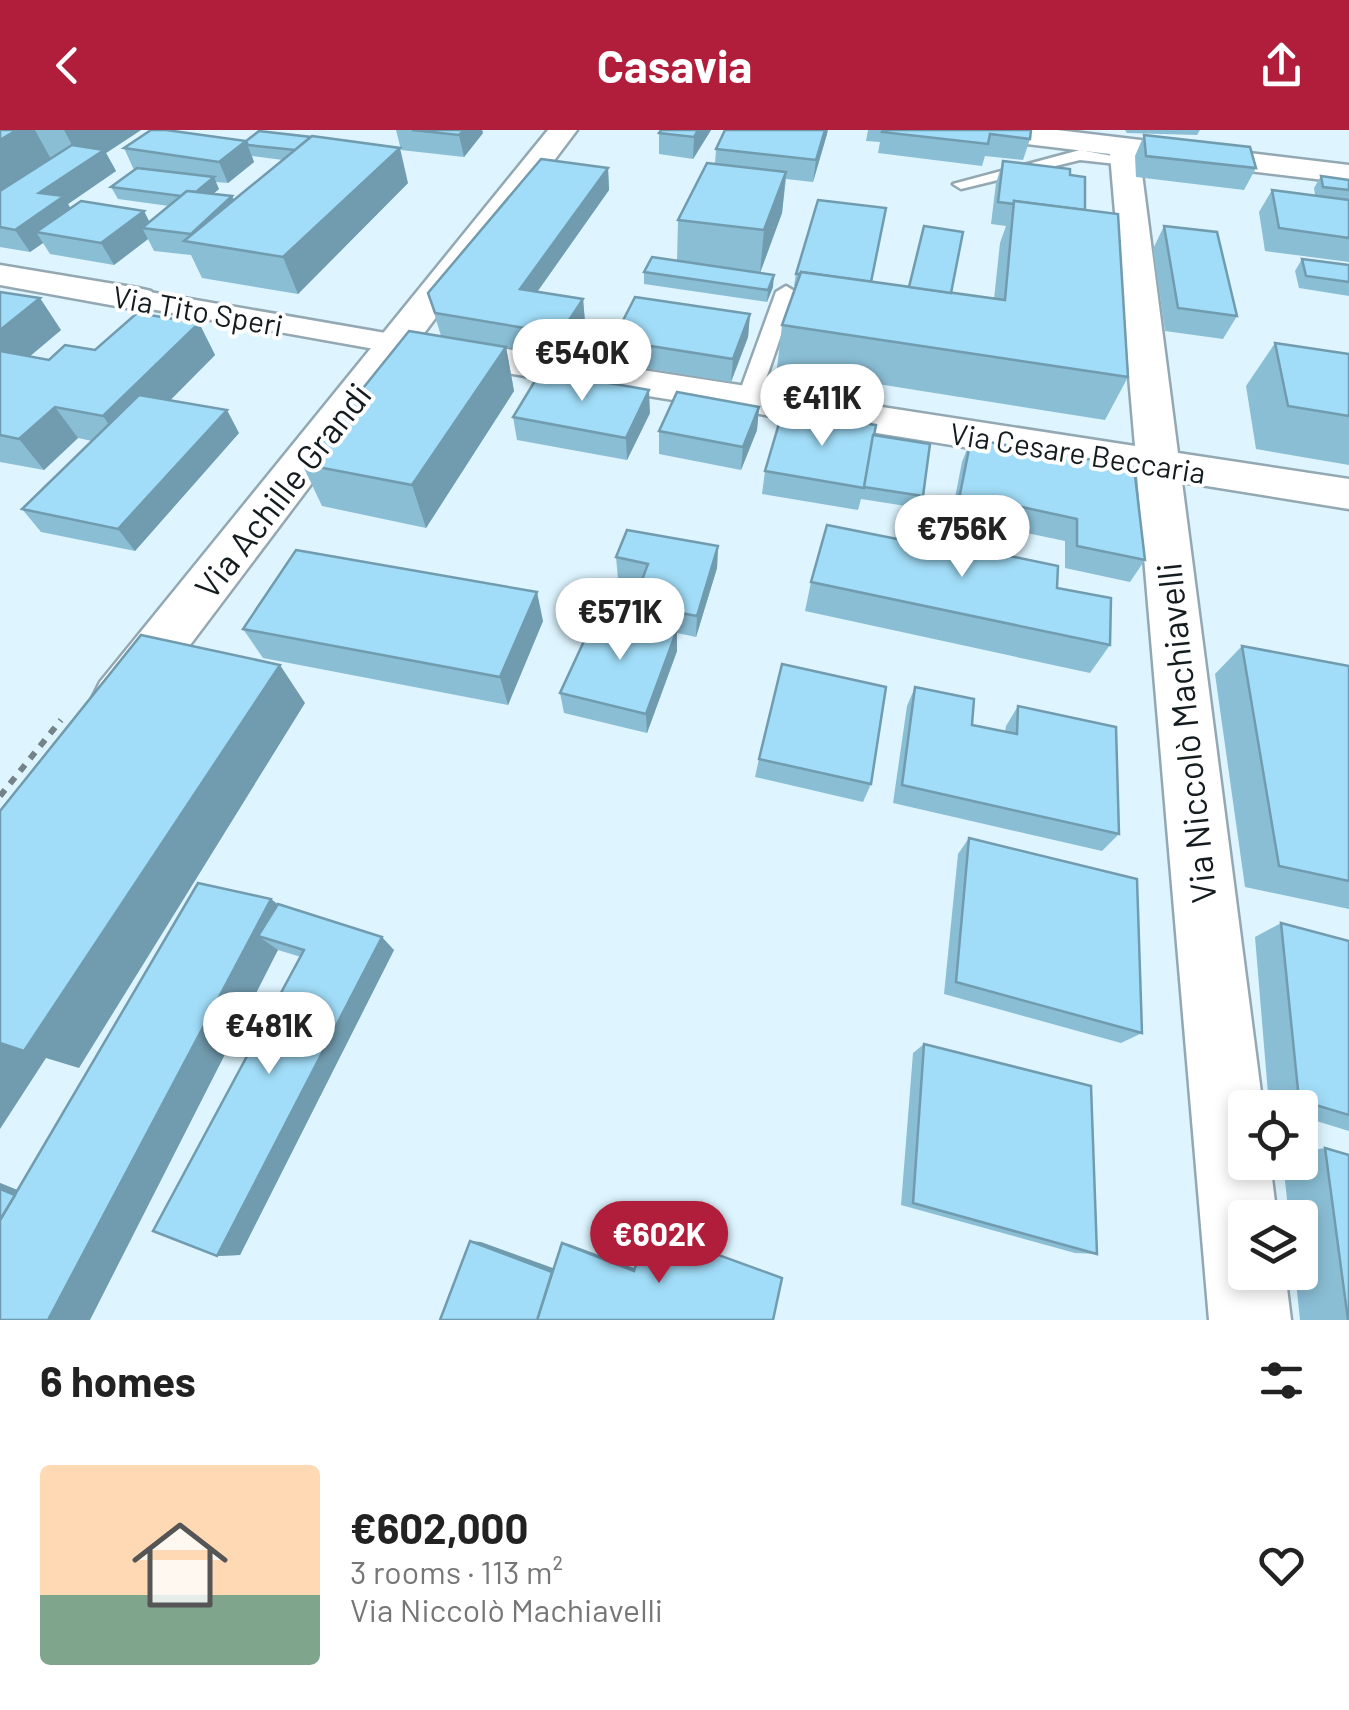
<!DOCTYPE html>
<meta charset="utf-8">
<style>
:root{--surface:#fff;--page:#f2f2f2;--text:#222;--muted:#767676;--line:#e0e0e0;--accent:#b11e3b}
body{margin:0;font-family:Barlow,sans-serif;background:var(--page);color:var(--text);height:100vh;display:flex;flex-direction:column;font-size:38px;white-space:nowrap}
*{box-sizing:border-box;margin:0}
p{font-size:32px;color:var(--muted)}
.icon{flex:none;width:55px;height:55px;fill:none;stroke:currentColor;stroke-width:2;stroke-linecap:round;stroke-linejoin:round}
.map{position:relative;height:1190px;overflow:hidden}
.drawer{display:flex;flex-direction:column;background:var(--surface);flex:1}
.drawer>*{flex:none}
.buttons{position:absolute;left:1228px;top:960px;display:grid;gap:20px}
.buttons a{display:grid;place-items:center;width:90px;height:90px;border-radius:10px;background:var(--surface);box-shadow:0 5px 15px #0003;font-size:50px}
.price{position:absolute;translate:-50% -85px;padding:0 22px;border-radius:35px;background:#fff;color:#222;font-size:32px;line-height:65px;filter:drop-shadow(0 2px 5px #0008)}
.price::after{content:'';position:absolute;left:50%;top:60px;width:30px;height:22px;margin-left:-15px;background:inherit;clip-path:polygon(0 0,100% 0,50% 100%)}
.price.on{background:var(--accent);color:#fff}
ul{padding:0;list-style:none}
li{display:flex;align-items:center;gap:30px;height:250px;padding:0 40px}
li+li{border-top:2px solid var(--line)}
li span{display:grid;place-items:center;flex:none;width:280px;height:200px;border-radius:10px;color:#555}
li>.icon{margin-inline-start:auto}
span .icon{width:120px;height:120px;fill:#fffc;stroke-width:1}
li b{font-size:42px}
h2{display:flex;justify-content:space-between;align-items:center;height:120px;padding:0 40px;font-size:42px}
header{display:flex;justify-content:space-between;align-items:center;height:130px;padding:0 40px;background:var(--accent);color:#fff;font-size:45px;font-weight:700}
.map>svg:first-child{display:block}
.lines{fill:none;stroke-linecap:round;stroke-linejoin:round}
.service-casing{stroke:#93a8b2;stroke-width:5}
.pedestrian-casing{stroke:#93a8b2;stroke-width:5}
.minor-casing{stroke:#93a8b2;stroke-width:5}
.path{stroke:#74838a;stroke-width:6;stroke-dasharray:8 8;stroke-linecap:butt}
.service{fill:#fff;fill-rule:evenodd}
.pedestrian{fill:#fff;fill-rule:evenodd}
.minor{fill:#fff;fill-rule:evenodd}
.wall{fill:#8abed5;fill-rule:evenodd}
.shaded-wall{fill:#719bae}
.building{fill:#a1ddf8;stroke:#719bae;stroke-width:2.5}
.labels{text-anchor:middle;dominant-baseline:central;stroke-width:8;stroke-linejoin:round;paint-order:stroke}
.far-street-label{font-size:30px;fill:#141c1f;stroke:#fff}
.street-label{font-size:35px;fill:#141c1f;stroke:#fff}
</style>
<header><svg class="icon" aria-label="back" viewBox="0 0 24 24"><path d="M15 5l-7 7 7 7"/></svg>Casavia<svg class="icon" aria-label="share" viewBox="0 0 24 24"><path d="M12 15V3M7 8l5-5 5 5M5 13v7h14v-7"/></svg></header>
<div class="map">
<svg width="1349" height="1190" viewBox="0 0 1349 1190">
<rect width="100%" height="100%" fill="#def5ff"/>
<g class="lines">
<defs>
<g id="service">
<polygon points="1080,20 1134,30 1126,35 1080,30 961,59 953,54"/>
<polygon points="786,156 796,162 758,272 747,279 739,277 736,272 776,162"/>
</g>
<polygon id="pedestrian" points="138,160 397,205 413,214 397,223 128,175 123,169"/>
<g id="minor">
<polygon points="548,0 577,0 422,206 1135,316 1110,24 985,9 971,0 1057,0 1349,35 1349,53 1140,28 1178,323 1349,349 1349,379 1182,352 1263,978 1245,978 1245,1032 1270,1032 1277,1088 1245,1088 1245,1142 1285,1142 1291,1190 1209,1190 1137,345 407,227 138,584 119,590 100,584 92,568 100,552"/>
<polygon points="0,135 138,158 151,161 156,169 151,177 138,180 0,155"/>
</g>
</defs>
<use href="#service" class="service-casing"/>
<use href="#pedestrian" class="pedestrian-casing"/>
<use href="#minor" class="minor-casing"/>
<polyline class="path" points="0,666 61,590"/>
<use href="#service" class="service"/>
<use href="#pedestrian" class="pedestrian"/>
<use href="#minor" class="minor"/>
</g>
<g class="wall">
<path d="M0,0H141L106,23L116,41L68,74L70,78L144,81L149,92L169,76L118,69L111,57L134,40L124,18L246,11L259,1L408,53L298,164L202,148L191,125L154,121L148,109L114,135L50,124L43,113L30,122L0,117ZM252,26L283,30L234,70L232,66L213,64L219,59L215,52L228,53L254,32Z"/>
<polygon points="396,0 482,0 483,3 464,27 401,20"/>
<polygon points="661,0 711,0 693,29 659,24 659,3"/>
<polygon points="868,0 1031,0 1030,9 1023,30 985,26 982,36 878,23 880,12 866,11"/>
<polygon points="1125,0 1200,0 1197,5 1127,3"/>
<polygon points="827,4 813,52 786,49 782,83 760,143 773,157 767,172 644,154 644,142 677,131 678,90 715,34 716,19"/>
<polygon points="1144,5 1256,38 1244,60 1136,47 1135,26"/>
<polygon points="1003,31 1070,45 1085,80 1128,247 1105,290 777,238 782,195 796,156 794,156 796,144 871,152 994,169 1000,113 1006,96 991,94 996,53"/>
<polygon points="608,38 609,60 537,162 583,169 585,192 563,227 441,206 428,163"/>
<polygon points="1321,46 1349,50 1349,132 1265,121 1259,82 1272,60 1315,65 1314,58"/>
<polygon points="1164,96 1237,186 1223,209 1165,201 1153,119"/>
<polygon points="1302,129 1349,135 1349,166 1299,158 1295,141"/>
<polygon points="0,162 61,200 30,226 49,230 95,220 199,193 215,225 170,270 239,303 135,421 41,402 22,379 92,311 78,308 44,340 0,332"/>
<polygon points="750,184 748,207 731,252 614,233 613,210"/>
<polygon points="1275,213 1349,224 1349,335 1256,319 1246,256"/>
<polygon points="506,217 514,261 426,398 322,376 302,334"/>
<polygon points="759,277 757,300 741,340 659,324 659,301"/>
<polygon points="650,283 627,330 517,310 513,287"/>
<polygon points="873,305 923,366 919,378 861,369 858,380 762,364 765,341"/>
<polygon points="971,309 1145,430 1130,452 1065,438 1065,411 998,397 1000,424 1057,458 1110,515 1090,543 805,481 811,452 945,419 962,332"/>
<polygon points="718,416 717,438 696,507 677,503 677,521 647,603 564,583 560,563 634,491 633,474 640,454 618,449 616,427"/>
<polygon points="543,491 508,575 263,528 243,499"/>
<polygon points="1242,516 1349,536 1349,779 1245,757 1215,544"/>
<polygon points="915,557 972,595 1005,602 1006,596 1018,576 1119,704 1102,721 893,673 907,576"/>
<polygon points="759,629 871,654 863,672 755,647"/>
<polygon points="969,708 1142,903 1121,913 944,864 958,724"/>
<polygon points="271,769 278,774 394,820 240,1125 217,1126 301,827 278,820 0,1190 0,1053 17,1060"/>
<polygon points="1281,793 1349,811 1349,1001 1300,986 1300,978 1269,976 1255,807"/>
<polygon points="924,914 1097,1124 1075,1123 901,1075 913,923"/>
<polygon points="1325,1018 1349,1190 1300,1190 1295,1142 1300,1142 1300,1088 1289,1088 1283,1032 1300,1032 1300,1022"/>
</g>
<g class="shaded-wall">
<polygon points="17,0 35,0 53,33 0,67 0,10"/>
<polygon points="64,0 141,0 106,23 116,41 68,74 77,89 36,102 43,113 30,122 15,100 39,63 82,34"/>
<polygon points="463,0 482,0 483,3 464,27 459,5"/>
<polygon points="698,0 711,0 693,29 694,7"/>
<polygon points="825,0 828,0 827,4 813,52 816,30"/>
<polygon points="246,11 254,32 228,53 219,32"/>
<polygon points="400,18 408,53 298,164 283,127"/>
<polygon points="608,38 609,60 523,182 520,159"/>
<polygon points="786,42 782,83 760,143 764,100"/>
<polygon points="214,47 219,59 195,79 190,67"/>
<polygon points="232,66 242,89 191,104"/>
<polygon points="144,81 153,99 142,98 148,109 114,135 101,113"/>
<polygon points="774,145 773,157 767,172 768,160"/>
<polygon points="40,168 61,200 3,249 0,246 0,200"/>
<polygon points="583,169 585,192 563,227 560,204"/>
<polygon points="750,184 748,207 731,252 733,229"/>
<polygon points="199,193 215,225 124,317 103,286"/>
<polygon points="506,217 514,261 426,398 412,355"/>
<polygon points="649,260 650,283 627,330 626,308"/>
<polygon points="55,277 78,308 44,340 19,309"/>
<polygon points="759,277 757,300 741,340 743,317"/>
<polygon points="227,280 239,303 135,421 118,399"/>
<polygon points="718,416 717,438 696,507 697,486"/>
<polygon points="537,462 543,491 508,575 500,547"/>
<polygon points="677,500 677,521 647,603 646,584"/>
<polygon points="280,535 305,573 79,938 46,928 0,999 0,913"/>
<polygon points="271,769 294,789 258,806 278,820 90,1190 48,1190"/>
<polygon points="382,807 394,820 240,1125 217,1126"/>
<polygon points="0,1053 55,1075 5,1164 0,1059"/>
<polygon points="470,1111 481,1112 561,1141 545,1190"/>
<polygon points="562,1113 569,1114 637,1139 634,1141"/>
</g>
<g class="building">
<polygon points="0,0 17,0 0,10"/>
<polygon points="151,0 166,0 246,11 219,32 124,18"/>
<polygon points="412,0 464,0 459,5"/>
<polygon points="661,0 698,0 694,7 659,3"/>
<polygon points="725,0 825,0 816,30 716,19"/>
<polygon points="883,0 1031,0 1030,9 990,4 988,14 882,2"/>
<polygon points="259,1 311,7 295,20 248,15 246,11"/>
<polygon points="1144,5 1250,17 1256,38 1146,26"/>
<polygon points="312,6 400,18 283,127 184,111"/>
<polygon points="72,15 104,20 39,63 64,66 15,100 0,97 0,61"/>
<polygon points="541,29 608,38 520,159 583,169 560,204 435,183 428,163"/>
<polygon points="1003,31 1070,39 1070,45 1085,47 1085,80 1014,71 1014,74 998,72"/>
<polygon points="707,33 786,42 764,100 678,90"/>
<polygon points="137,38 214,47 196,62 187,61 181,66 111,57"/>
<polygon points="1321,46 1349,50 1349,60 1323,57"/>
<polygon points="1272,60 1349,70 1349,108 1279,98"/>
<polygon points="187,61 232,66 191,104 142,98"/>
<polygon points="818,70 886,78 871,152 801,142 800,144 796,144"/>
<polygon points="81,71 144,81 101,113 36,102"/>
<polygon points="1014,71 1118,84 1128,247 782,195 801,142 1005,170"/>
<polygon points="924,96 963,102 951,163 909,157"/>
<polygon points="1164,96 1217,102 1237,186 1178,178"/>
<polygon points="652,127 774,145 768,160 644,142"/>
<polygon points="1302,129 1349,135 1349,152 1306,146"/>
<polygon points="0,162 40,168 0,200"/>
<polygon points="635,167 750,184 733,229 613,210"/>
<polygon points="137,183 199,193 103,286 55,277 19,309 0,305 0,221 49,230 65,215 95,220"/>
<polygon points="409,201 506,217 412,355 302,334"/>
<polygon points="1275,213 1349,224 1349,286 1288,276"/>
<polygon points="541,241 649,260 626,308 513,287"/>
<polygon points="677,262 759,277 743,317 659,301"/>
<polygon points="139,265 227,280 118,399 22,379"/>
<polygon points="783,280 876,295 864,358 765,341"/>
<polygon points="873,305 930,314 923,366 864,357"/>
<polygon points="971,309 1134,337 1145,430 1077,416 1077,389 999,372 996,394 957,386 954,394"/>
<polygon points="957,386 998,395 1000,424 1058,436 1057,458 1111,468 1110,515 811,452 827,395 952,420"/>
<polygon points="627,400 718,416 697,486 633,474 648,434 616,427"/>
<polygon points="296,420 537,462 500,547 243,499"/>
<polygon points="597,483 677,500 646,584 560,563"/>
<polygon points="141,505 280,535 24,921 0,913 0,681"/>
<polygon points="1242,516 1349,536 1349,751 1279,736"/>
<polygon points="782,534 886,557 871,654 759,629"/>
<polygon points="915,557 974,569 972,595 1017,604 1018,576 1116,597 1119,704 902,655"/>
<polygon points="969,708 1137,749 1142,903 956,852"/>
<polygon points="198,753 271,769 48,1190 0,1190 0,1090"/>
<polygon points="278,774 382,807 217,1126 153,1101 304,820 258,806"/>
<polygon points="1281,793 1349,811 1349,985 1299,970"/>
<polygon points="924,914 1091,956 1097,1124 913,1073"/>
<polygon points="1325,1018 1349,1025 1349,1190 1348,1190"/>
<polygon points="0,1059 15,1065 0,1090"/>
<polygon points="647,1099 782,1148 773,1190 537,1190 562,1113 634,1141"/>
<polygon points="470,1111 552,1142 537,1190 440,1190"/>
</g>
<g class="labels">
<g class="far-street-label">
<text transform="translate(198 180) rotate(10)">Via Tito Speri</text>
<text transform="translate(1078 322) rotate(9)">Via Cesare Beccaria</text>
</g>
<g class="street-label">
<text transform="translate(282 360) rotate(-52)">Via Achille Grandi</text>
<text transform="translate(1185 603) rotate(-96)">Via Niccolò Machiavelli</text>
</g>
</g>
</svg>
<div class="buttons">
<a><svg class="icon" aria-label="locate" viewBox="0 0 24 24"><circle cx="12" cy="12" r="6"/><path d="M12 2v4M12 18v4M2 12h4M18 12h4"/></svg></a>
<a><svg class="icon" aria-label="layers" viewBox="0 0 24 24"><path d="M12 4l9 5-9 5-9-5zM3 14l9 5 9-5"/></svg></a>
</div>
<b class="price" style="left:582px;top:274px">€540K</b>
<b class="price" style="left:822px;top:319px">€411K</b>
<b class="price" style="left:962px;top:450px">€756K</b>
<b class="price" style="left:620px;top:533px">€571K</b>
<b class="price" style="left:269px;top:947px">€481K</b>
<b class="price on" style="left:659px;top:1156px">€602K</b>
</div>
<section class="drawer">
<h2>6 homes<svg class="icon" aria-label="filters" viewBox="0 0 24 24"><path d="M4 7h16M4 17h16"/><circle cx="9" cy="7" r="2"/><circle cx="15" cy="17" r="2"/></svg></h2>
<ul>
<li><span style="background:linear-gradient(#ffd9b3 65%,#7fa58c 0)"><svg class="icon" aria-label="home" viewBox="0 0 24 24"><path d="M3 11l9-7 9 7M6 9v11h12V9"/></svg></span><div><b>€602,000</b><p>3 rooms · 113 m²</p><p>Via Niccolò Machiavelli</p></div><svg class="icon" aria-label="heart" viewBox="0 0 24 24"><path d="M12 20l-8-8c-3-5 5-10 8-4 3-6 11-1 8 4z"/></svg></li>
</ul>
</section>
